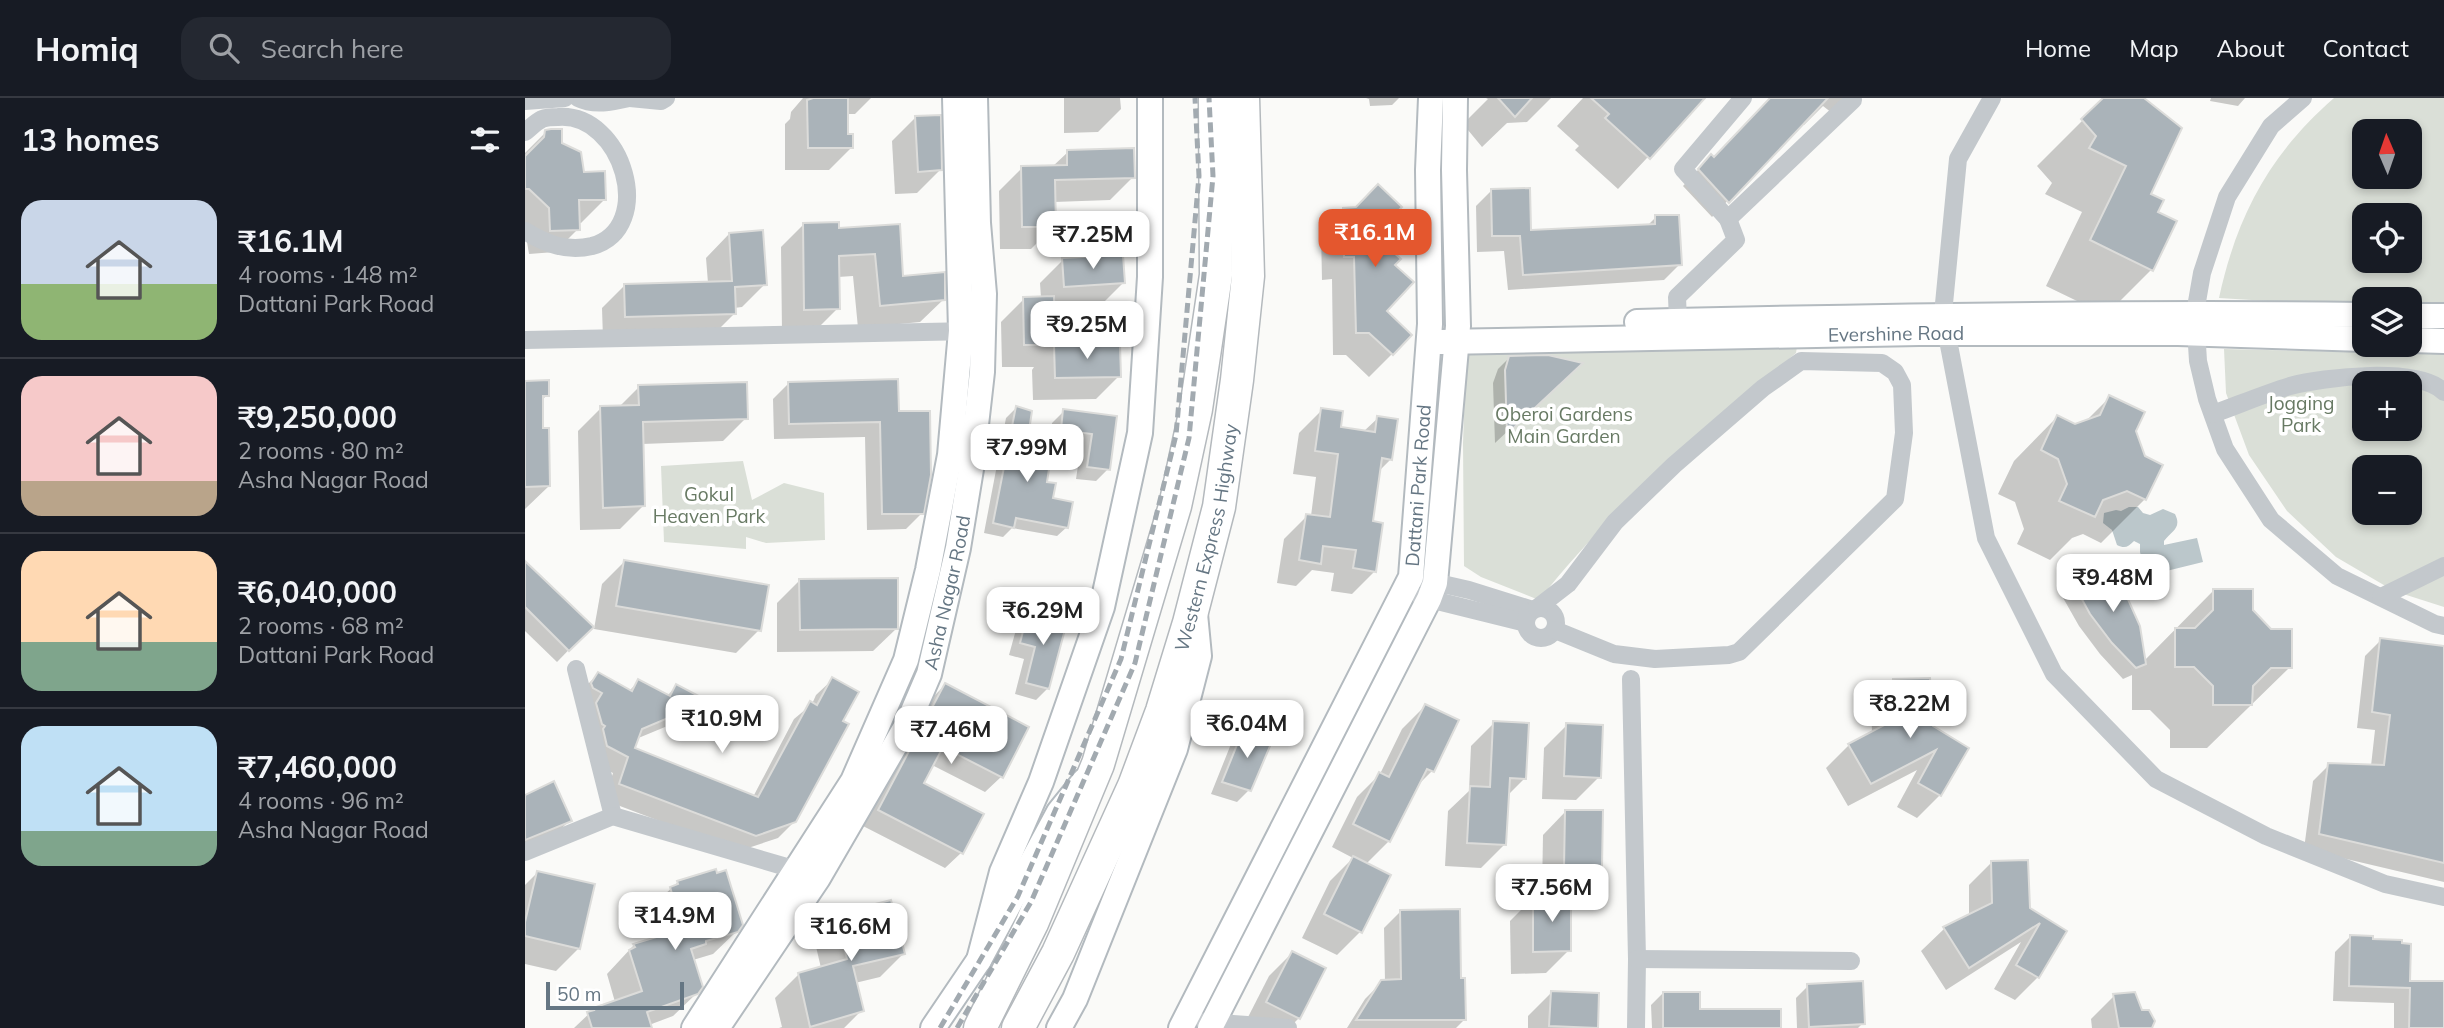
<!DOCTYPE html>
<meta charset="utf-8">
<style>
:root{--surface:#171b24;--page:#242831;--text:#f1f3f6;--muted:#9ea1a6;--line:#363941;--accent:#e4572e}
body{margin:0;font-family:Mulish,sans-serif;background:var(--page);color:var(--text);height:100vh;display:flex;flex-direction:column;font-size:26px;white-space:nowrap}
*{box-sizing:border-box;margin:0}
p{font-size:23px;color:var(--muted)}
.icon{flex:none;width:38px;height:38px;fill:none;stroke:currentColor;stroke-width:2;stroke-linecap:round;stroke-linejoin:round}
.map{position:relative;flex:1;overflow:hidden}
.side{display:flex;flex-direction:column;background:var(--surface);width:525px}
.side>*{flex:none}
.needle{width:46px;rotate:358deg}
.controls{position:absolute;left:1827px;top:21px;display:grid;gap:14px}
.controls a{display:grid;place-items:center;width:70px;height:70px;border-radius:14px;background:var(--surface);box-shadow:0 4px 10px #0003;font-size:35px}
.scale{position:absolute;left:21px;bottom:18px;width:138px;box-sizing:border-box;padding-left:7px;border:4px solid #657683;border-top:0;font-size:19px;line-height:24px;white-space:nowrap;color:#657683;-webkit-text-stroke:5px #fff;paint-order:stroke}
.price{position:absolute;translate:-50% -60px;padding:0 16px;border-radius:14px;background:#fff;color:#222;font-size:23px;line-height:46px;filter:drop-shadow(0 2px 4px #0008)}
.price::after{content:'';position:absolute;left:50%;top:42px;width:21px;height:16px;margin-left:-10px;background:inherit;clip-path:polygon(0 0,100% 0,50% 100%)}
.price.current{background:var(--accent);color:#fff}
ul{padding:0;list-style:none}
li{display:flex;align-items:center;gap:21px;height:175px;padding:0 21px}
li+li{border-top:2px solid var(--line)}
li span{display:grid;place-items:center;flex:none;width:196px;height:140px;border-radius:21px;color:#555}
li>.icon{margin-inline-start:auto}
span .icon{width:84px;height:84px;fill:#fffc;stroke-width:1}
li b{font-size:30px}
h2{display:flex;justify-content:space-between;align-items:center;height:84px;padding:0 21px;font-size:30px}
header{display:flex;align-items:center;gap:42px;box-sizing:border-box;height:98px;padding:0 35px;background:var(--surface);border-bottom:2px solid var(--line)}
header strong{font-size:33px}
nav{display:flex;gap:38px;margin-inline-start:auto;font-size:24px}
.search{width:490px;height:63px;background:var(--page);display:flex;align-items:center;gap:18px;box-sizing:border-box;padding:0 24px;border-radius:21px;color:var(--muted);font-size:26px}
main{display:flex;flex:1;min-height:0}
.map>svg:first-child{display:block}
.green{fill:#dadfd7;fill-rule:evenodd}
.water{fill:#bbc7cb}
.shadow{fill:#0003}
.building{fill:#aab3b9;stroke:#dcdcda;stroke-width:2}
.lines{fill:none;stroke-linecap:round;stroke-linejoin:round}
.secondary-casing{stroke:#b3babf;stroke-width:28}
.highway-casing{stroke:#b4b9bd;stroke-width:35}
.street{stroke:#c3c8cc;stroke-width:18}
.secondary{stroke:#fff;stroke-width:24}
.highway{stroke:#fff;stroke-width:32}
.rail{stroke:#a2aab0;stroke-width:5;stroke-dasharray:10 5;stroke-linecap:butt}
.labels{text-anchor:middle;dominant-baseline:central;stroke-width:7;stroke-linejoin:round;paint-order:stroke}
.street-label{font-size:19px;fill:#657683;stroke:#fff}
.park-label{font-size:19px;fill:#687a64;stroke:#fff}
</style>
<header>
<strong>Homiq</strong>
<div class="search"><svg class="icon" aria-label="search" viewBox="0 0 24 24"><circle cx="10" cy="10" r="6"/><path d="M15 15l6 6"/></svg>Search here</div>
<nav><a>Home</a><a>Map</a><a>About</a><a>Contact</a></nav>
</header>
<main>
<section class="side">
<h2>13 homes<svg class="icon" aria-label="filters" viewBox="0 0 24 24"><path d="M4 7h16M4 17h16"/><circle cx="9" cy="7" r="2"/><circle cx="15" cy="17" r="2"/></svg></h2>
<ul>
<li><span style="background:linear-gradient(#c9d6e8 60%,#8fb573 0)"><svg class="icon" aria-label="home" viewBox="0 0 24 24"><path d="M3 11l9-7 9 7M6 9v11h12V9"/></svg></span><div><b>₹16.1M</b><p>4 rooms · 148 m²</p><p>Dattani Park Road</p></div></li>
<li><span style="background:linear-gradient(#f6c9c9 75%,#b9a48a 0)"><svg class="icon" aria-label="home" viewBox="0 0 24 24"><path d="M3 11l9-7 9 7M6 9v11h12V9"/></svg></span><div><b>₹9,250,000</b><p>2 rooms · 80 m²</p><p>Asha Nagar Road</p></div></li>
<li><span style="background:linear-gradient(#ffd9b3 65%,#7fa58c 0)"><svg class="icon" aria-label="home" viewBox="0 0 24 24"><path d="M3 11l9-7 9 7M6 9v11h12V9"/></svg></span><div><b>₹6,040,000</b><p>2 rooms · 68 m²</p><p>Dattani Park Road</p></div></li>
<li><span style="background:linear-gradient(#bfe0f5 75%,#7fa58c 0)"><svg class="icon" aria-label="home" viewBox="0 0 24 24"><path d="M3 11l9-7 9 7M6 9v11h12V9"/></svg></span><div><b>₹7,460,000</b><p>4 rooms · 96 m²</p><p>Asha Nagar Road</p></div></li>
</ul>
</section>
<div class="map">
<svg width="1919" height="930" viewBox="0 0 1919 930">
<rect width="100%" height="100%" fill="#fafaf8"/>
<g class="green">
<path d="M1809,0H1919V214L1885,212V201H1839V209L1694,200C1712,117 1745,56 1809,0ZM1839,33H1885V79H1839ZM1839,117H1885V163H1839Z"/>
<path d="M1276,223L1271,255C1180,332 1088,408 1014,502L956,479L939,468L938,345L942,233Z"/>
<path d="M1699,251L1919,256V509L1869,493L1811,459L1762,413L1724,357L1701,295ZM1839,285H1885V331H1839ZM1839,369H1885V415H1839Z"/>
<polygon points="218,363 227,402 259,385 299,395 300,442 241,445 221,439 221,451 139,444 136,368"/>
</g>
<path class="water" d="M1604,409H1613L1618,415L1625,417L1638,411L1650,416C1657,430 1647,433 1639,443V447L1672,440L1678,464L1621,478L1615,454V446L1609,443C1603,449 1600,451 1592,447L1587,432L1578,425L1579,415L1591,412L1596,413Z"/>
<g class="shadow">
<polygon points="278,0 346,0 330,16 321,16 321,37 327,49 304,72 260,72 260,26 265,21 266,14"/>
<polygon points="539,0 595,0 596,11 573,34 539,35"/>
<polygon points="841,0 874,0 867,7 845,8 844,1"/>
<polygon points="961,0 1026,0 1002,24 982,25 957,49 938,26 963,1"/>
<polygon points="1058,0 1178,0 1093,91 1050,52 1054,48 1032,28"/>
<polygon points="1246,0 1323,0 1307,15 1298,8 1279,27 1277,25 1187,119 1158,88 1186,58 1189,61"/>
<polygon points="1580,0 1616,0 1623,97 1631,115 1626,172 1581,217 1521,188 1557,114 1520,96 1527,85 1512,68"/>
<polygon points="1686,0 1720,0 1713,8 1685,3"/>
<polygon points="390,20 415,72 392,95 370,96 367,43"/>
<polygon points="21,34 79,102 56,125 53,125 53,131 30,154 4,156 0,132 0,55"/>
<polygon points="543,54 608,79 585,102 529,104 529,128 506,151 475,151 474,93 497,70 527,69"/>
<polygon points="967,92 1004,134 1122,128 1131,119 1155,166 1139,182 983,192 979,153 952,154 951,108"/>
<polygon points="819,111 848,138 867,256 844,279 821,257 808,257 807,181 797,182 796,134"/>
<polygon points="279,126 312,131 373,128 376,180 419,201 395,224 333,230 328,178 313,179 313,210 290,233 257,234 256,149"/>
<polygon points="204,136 240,186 217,209 209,210 209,216 186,239 78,241 77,210 100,187 183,185 181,160"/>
<polygon points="538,162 598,185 575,208 528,210 528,234 538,248 594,278 571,301 508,302 507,272 509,269 477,269 476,224 499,201 516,200 515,185"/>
<polygon points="985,259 1043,277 970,345 968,285 973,271"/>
<polygon points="0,284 22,297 16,303 16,332 24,388 0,411"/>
<polygon points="264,285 372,315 397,415 381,431 342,432 340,339 249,341 248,301"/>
<polygon points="114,289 221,320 198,343 117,346 118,408 95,431 55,432 53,333 76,310 94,309"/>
<polygon points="1584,300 1609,333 1620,401 1576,445 1558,436 1547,440 1525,462 1492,446 1499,431 1490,404 1473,396 1489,363 1532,319 1550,327 1560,324"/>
<polygon points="491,310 497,368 520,385 526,402 542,429 532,438 487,430 478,439 459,435 481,320"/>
<polygon points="797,312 814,330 838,334 853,320 866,361 854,373 846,425 850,473 827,496 806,493 809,475 787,472 771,488 752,485 759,441 782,418 786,418 791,379 768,376 774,335"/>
<polygon points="539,313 590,319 583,371 571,383 551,381 556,348 525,344 527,325"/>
<polygon points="100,463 234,532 211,555 69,531 77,486"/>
<polygon points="0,465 66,529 32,564 0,533"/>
<polygon points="275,482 372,530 348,553 252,554 252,505"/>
<polygon points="1549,486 1619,563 1689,492 1765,569 1682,650 1645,650 1645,632 1625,612 1607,612 1607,577 1598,581 1575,556 1554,528 1537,498"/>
<polygon points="503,516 523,590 511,602 490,596 499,561 484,557 492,528"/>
<polygon points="1856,542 1919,550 1919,784 1779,751 1788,683 1804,667 1846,668 1850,632 1832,630 1840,558"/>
<polygon points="73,576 104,593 114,583 142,598 151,589 173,623 157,639 140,629 111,641 107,651 228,699 269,621 287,606 291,597 307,582 270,723 253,740 214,753 79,702 88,675 67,664 57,592"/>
<polygon points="1369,582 1406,629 1442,651 1415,697 1392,720 1372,709 1392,672 1323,708 1301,670 1324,647 1347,635 1346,605"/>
<polygon points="420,587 476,679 460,694 407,667 397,686 436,755 420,770 338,728 404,603"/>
<polygon points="900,608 907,673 891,689 864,743 841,766 835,834 812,857 777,840 805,783 828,760 807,749 832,699 855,676 877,631"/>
<polygon points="969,625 1000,680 982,698 979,747 956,770 920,768 923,713 944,693 946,648"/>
<polygon points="1042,627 1074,679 1051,702 1017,701 1019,650"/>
<polygon points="718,634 724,692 712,704 686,696 706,646"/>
<polygon points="0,697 45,722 29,738 0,750"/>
<polygon points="1041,713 1076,770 1053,793 1017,793 1018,737"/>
<polygon points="1467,764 1503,811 1539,833 1513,879 1490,902 1469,891 1496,844 1421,892 1396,853 1419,831 1444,818 1444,787"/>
<polygon points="12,775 54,850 31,873 0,866 0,787"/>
<polygon points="153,784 212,833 188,856 168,862 172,895 148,918 124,927 125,930 49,930 69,911 90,904 82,876 109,847 131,841 122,813"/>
<polygon points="1008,800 1044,852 1021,875 986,876 985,823"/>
<polygon points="876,813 934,881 939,922 931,930 822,930 840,901 857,884 860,884 859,830"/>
<polygon points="312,817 378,856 355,879 330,885 337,912 319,930 254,930 257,929 250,900 273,877 296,870 289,840"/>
<polygon points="1826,838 1883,884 1919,885 1919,930 1869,930 1869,905 1808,903 1810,854"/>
<polygon points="767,855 774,920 764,930 719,927 744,878"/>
<polygon points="1283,888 1338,925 1333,930 1272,930 1271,900"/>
<polygon points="1026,895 1071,930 1003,930 1003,918"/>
<polygon points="1138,895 1173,913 1254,930 1127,930 1126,907"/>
<polygon points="1589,898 1625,930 1567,930 1566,921"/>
</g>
<g class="building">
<polygon points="288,0 323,0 323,36 328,36 328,50 283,50 282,2"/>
<polygon points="973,0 1007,0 990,19"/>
<polygon points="1066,0 1180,0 1125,61 1080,20 1084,16"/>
<polygon points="1245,0 1303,0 1204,105 1173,71 1186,56 1189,59"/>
<polygon points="1578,0 1619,0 1657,30 1626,96 1639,102 1633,114 1652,123 1628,173 1565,142 1601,68 1564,50 1571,38 1556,21"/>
<polygon points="416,17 417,72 393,74 390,18"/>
<polygon points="26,31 37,31 37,45 56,54 59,74 80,73 81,102 54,102 55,132 25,133 24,110 4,91 0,91 0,58 19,39 20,32"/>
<polygon points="609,50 610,80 530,82 531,129 497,129 496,68 542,67 542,52"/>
<polygon points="853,86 877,109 850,138 876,161 870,167 889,184 862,213 887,237 868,257 844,235 831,235 829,159 819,159 818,110 831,109"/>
<polygon points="1005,90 1006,132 1130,126 1130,117 1154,117 1157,167 998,177 995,138 967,138 966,91"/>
<polygon points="314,124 314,130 375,126 378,178 420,174 420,202 355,208 350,156 314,158 315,211 279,212 278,125"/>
<polygon points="238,132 242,187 210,189 211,216 100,219 99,186 207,183 204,135"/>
<polygon points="598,157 600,185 539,189 537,160"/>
<polygon points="529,198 530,232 542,232 542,247 499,247 498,199"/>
<polygon points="595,246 596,279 530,280 529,247"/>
<polygon points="1023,257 1058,265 982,336 980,272 984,258"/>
<polygon points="373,281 374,313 405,313 406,377 399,416 357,416 355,324 264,326 263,284"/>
<polygon points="24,282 24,298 18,298 18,330 24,330 25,388 0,389 0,283"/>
<polygon points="222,284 223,321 118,324 120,408 78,410 75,308 114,307 113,287"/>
<polygon points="1584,297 1620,314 1611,333 1620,358 1638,367 1621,402 1602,393 1578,402 1570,419 1534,403 1542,386 1533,361 1516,352 1532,317 1550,326 1575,317"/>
<polygon points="491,308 507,313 499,366 524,371 522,384 531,385 528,400 548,404 543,430 491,420 489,430 468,425"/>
<polygon points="796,310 818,313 816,329 850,334 852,318 873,321 867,362 857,360 848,423 858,425 851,474 828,470 831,452 798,448 796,466 774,462 781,416 805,419 813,356 790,353"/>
<polygon points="538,311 592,318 585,372 562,369 567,336 536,332"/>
<polygon points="99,462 244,487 236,533 91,508"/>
<polygon points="0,463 69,529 44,553 0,509"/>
<polygon points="1577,467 1602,499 1615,528 1621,566 1611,570 1587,545 1565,516 1548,485"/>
<polygon points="373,480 373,531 275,532 274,481"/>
<polygon points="1688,491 1728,491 1728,512 1746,531 1767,531 1767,570 1746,570 1728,588 1727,607 1688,607 1688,588 1669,569 1650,569 1650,530 1670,530 1688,512"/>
<polygon points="503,514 542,524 524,591 501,585 510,549 495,545"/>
<polygon points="1855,540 1919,548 1919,765 1794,736 1803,665 1859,667 1865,617 1847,614"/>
<polygon points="73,574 107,593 113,581 145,598 151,586 185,604 174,624 157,614 117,631 110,650 233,699 285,603 292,607 307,579 334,594 318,623 324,626 271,724 231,738 94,686 103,659 82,648 78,631 80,628 77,626 71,605 77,595 68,590 66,585"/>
<polygon points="1405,580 1408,628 1444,650 1416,698 1393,685 1411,652 1346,686 1323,646 1369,622 1368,581"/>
<polygon points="420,585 504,629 478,680 418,649 399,685 459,716 438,756 353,712"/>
<polygon points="900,606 934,622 909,674 902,671 865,744 828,726 854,674 864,679"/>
<polygon points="968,623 1004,625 1001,681 985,680 981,747 942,745 945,688 965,689"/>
<polygon points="1041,625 1078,627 1076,680 1039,678"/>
<polygon points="718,632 748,641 726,693 697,684"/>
<polygon points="29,683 47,723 0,742 0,697"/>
<polygon points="1040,712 1078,712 1077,770 1039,770"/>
<polygon points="828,758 866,777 837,835 799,816"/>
<polygon points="1503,762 1505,810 1542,833 1514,880 1491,867 1515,825 1444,870 1418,829 1467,805 1466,763"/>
<polygon points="191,771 192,775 201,772 218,827 213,834 181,843 181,846 166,851 178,889 173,896 122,914 127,930 67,930 62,914 69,912 68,910 117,893 104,852 110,849 108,846 158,831 145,789 153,786 152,783"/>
<polygon points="12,773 70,786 55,851 0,838 0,824"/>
<polygon points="1008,798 1046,798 1046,853 1008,854"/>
<polygon points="366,802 380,856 328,868 339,913 285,929 273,875 322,861 311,816"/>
<polygon points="935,811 936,880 940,880 941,922 831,922 856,882 876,881 875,812"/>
<polygon points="1825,837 1848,838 1848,841 1877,842 1877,845 1886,846 1885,883 1919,883 1919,930 1884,930 1885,890 1824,888"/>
<polygon points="767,853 801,870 775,921 741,904"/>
<polygon points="1338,883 1340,926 1284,929 1282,886"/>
<polygon points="1026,893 1074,895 1073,930 1024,928"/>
<polygon points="1138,894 1175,894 1175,911 1256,911 1256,930 1138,930"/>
<polygon points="1610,894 1617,912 1624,912 1630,923 1627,930 1594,930 1588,896"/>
</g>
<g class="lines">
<defs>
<g id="secondary">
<polyline points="1885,218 1919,218"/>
<path d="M1112,224C1354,218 1597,214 1839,217"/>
<polyline points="1885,242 1919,243"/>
<path id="s1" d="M916,244L1394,235H1653L1839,241"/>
<polyline points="454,862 477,774 516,684 577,509 615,335 625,179 625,0"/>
<polyline points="169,930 328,683 381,562 403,472 425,357 436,233 430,0"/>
<path id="s2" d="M192,930L293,780L383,625L404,576L433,450L446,371L457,274L459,196L453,125L450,0"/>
<polyline points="408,930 454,862 534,714 559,683"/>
<polyline points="534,930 550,901 650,651 674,558 670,516"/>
<path id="s3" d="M656,930L886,479L905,226L903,72L906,0"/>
<polyline points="685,930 904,501 910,485 933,228 929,72 930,0"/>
</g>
<g id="highway">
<polyline points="455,930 507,825 573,666 650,408 671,311 691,177 690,0"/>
<path id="s4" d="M493,930L533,855L609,688L637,613L664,525L694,409L712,282L723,178L718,0"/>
</g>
</defs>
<use href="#secondary" class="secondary-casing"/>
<use href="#highway" class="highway-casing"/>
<g class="street">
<path d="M53,0C69,8 87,4 104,0"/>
<polyline points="105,0 136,3 141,0"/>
<polyline points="1218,0 1158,71 1203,121 1328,2 1326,0"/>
<polyline points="1467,0 1433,61 1418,216 1461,440 1529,576 1631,681 1741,738 1860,786 1919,799"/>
<polyline points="1778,0 1746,28 1702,99 1677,175 1670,215 1673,263 1682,301 1700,351 1746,422 1812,478 1910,526 1919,528"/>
<polyline points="0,3 40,0"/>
<path d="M0,34C5,30 11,24 17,21C22,19 28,19 33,19C98,14 132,130 67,148C42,154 21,146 0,133"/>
<polyline points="1153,223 1152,199 1211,142 1203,121"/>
<polyline points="0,242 448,233"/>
<path d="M1688,316C1713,307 1739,296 1765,288C1799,279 1894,268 1919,294"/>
<polyline points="900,482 944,492 1008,512"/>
<polyline points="896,499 1001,525"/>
<polyline points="1856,499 1919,468"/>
<circle cx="1016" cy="525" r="15"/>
<polyline points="1012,510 1043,486 1090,424 1149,367 1238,290 1276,263 1357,265 1370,274 1377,287 1379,335 1370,401 1214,554 1204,557 1130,561 1089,556 1030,532"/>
<polyline points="51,571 88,718"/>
<polyline points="1106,581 1112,861 1111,930"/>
<polyline points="0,754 88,718 282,775"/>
<polyline points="1112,861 1326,863"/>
<polyline points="680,924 763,930"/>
</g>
<use href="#secondary" class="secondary"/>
<use href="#highway" class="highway"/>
<g class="rail">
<polyline points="415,930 493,798 596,561 651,337 674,78 670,0"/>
<polyline points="432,930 506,804 610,565 664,340 688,78 684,0"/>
</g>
</g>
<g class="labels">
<g class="street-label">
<text stroke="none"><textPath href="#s1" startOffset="455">Evershine Road</textPath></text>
<text stroke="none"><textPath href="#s3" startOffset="598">Dattani Park Road</textPath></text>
<text stroke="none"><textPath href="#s4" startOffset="528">Western Express Highway</textPath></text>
<text stroke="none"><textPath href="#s2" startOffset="497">Asha Nagar Road</textPath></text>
</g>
<g class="park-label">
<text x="1776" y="305">Jogging<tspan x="1776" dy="22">Park</tspan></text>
<text x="1039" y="316">Oberoi Gardens<tspan x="1039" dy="22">Main Garden</tspan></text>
<text x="184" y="396">Gokul<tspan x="184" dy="22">Heaven Park</tspan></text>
</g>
</g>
</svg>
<div class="controls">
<a><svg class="needle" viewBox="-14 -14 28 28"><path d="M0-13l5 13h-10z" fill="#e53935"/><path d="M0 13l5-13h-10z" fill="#9ea1a6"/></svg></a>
<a><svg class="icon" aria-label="locate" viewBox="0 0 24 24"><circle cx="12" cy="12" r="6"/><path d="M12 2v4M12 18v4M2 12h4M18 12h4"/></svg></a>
<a><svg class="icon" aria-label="layers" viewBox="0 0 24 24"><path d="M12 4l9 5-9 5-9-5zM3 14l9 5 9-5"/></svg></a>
<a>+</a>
<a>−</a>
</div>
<div class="scale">50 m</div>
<b class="price current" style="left:850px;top:171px">₹16.1M</b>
<b class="price" style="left:568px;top:173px">₹7.25M</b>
<b class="price" style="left:562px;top:263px">₹9.25M</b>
<b class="price" style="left:502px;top:386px">₹7.99M</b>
<b class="price" style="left:1588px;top:516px">₹9.48M</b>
<b class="price" style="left:518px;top:549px">₹6.29M</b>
<b class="price" style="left:1385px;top:642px">₹8.22M</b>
<b class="price" style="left:197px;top:657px">₹10.9M</b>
<b class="price" style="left:722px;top:662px">₹6.04M</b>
<b class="price" style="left:426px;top:668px">₹7.46M</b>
<b class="price" style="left:1027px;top:826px">₹7.56M</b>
<b class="price" style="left:150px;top:854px">₹14.9M</b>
<b class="price" style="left:326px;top:865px">₹16.6M</b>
</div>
</main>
